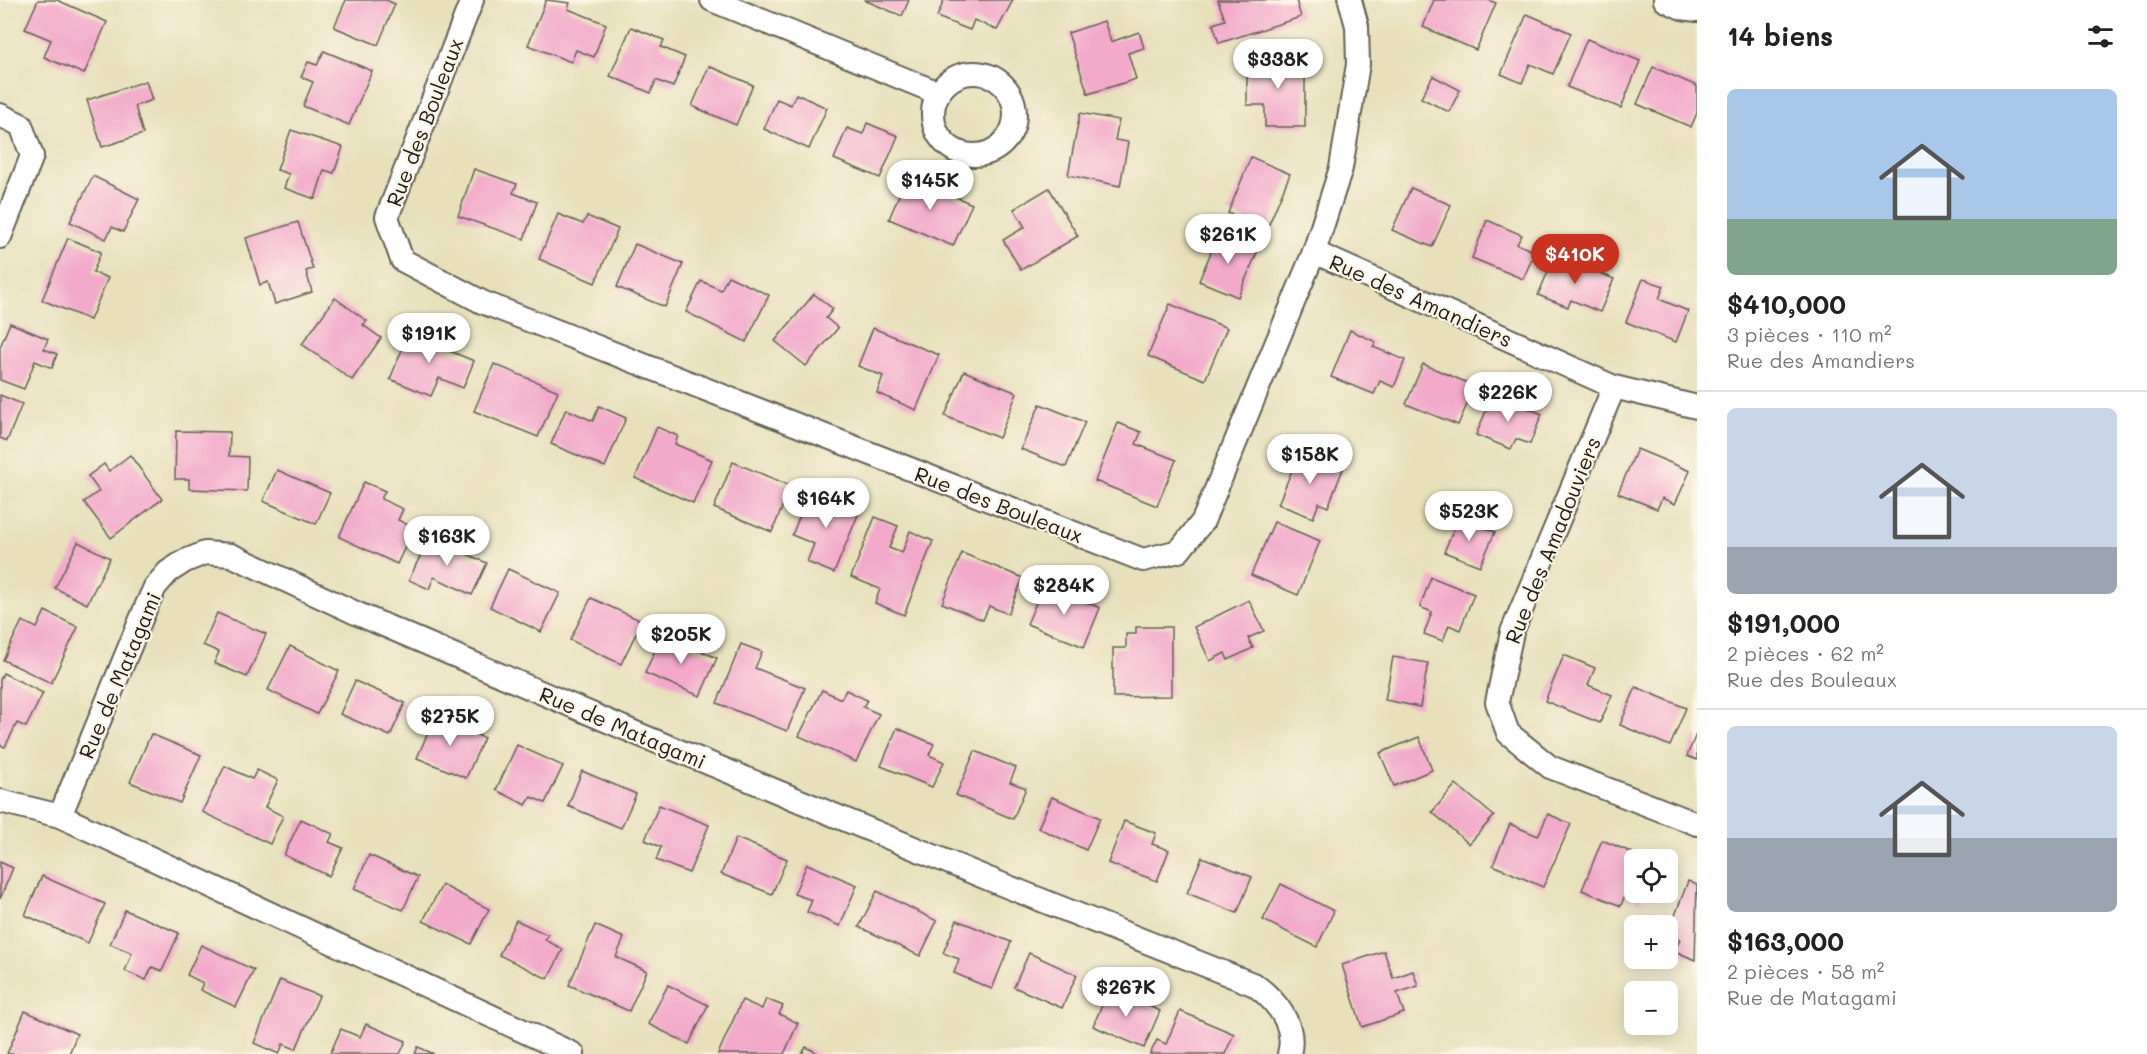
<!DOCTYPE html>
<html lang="fr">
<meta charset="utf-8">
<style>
:root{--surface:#fff;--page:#f2f2f2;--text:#222;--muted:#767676;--line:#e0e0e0;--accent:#c8321e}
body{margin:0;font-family:Mali,sans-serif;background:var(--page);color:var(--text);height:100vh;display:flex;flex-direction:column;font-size:22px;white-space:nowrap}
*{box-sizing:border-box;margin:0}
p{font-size:20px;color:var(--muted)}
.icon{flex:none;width:33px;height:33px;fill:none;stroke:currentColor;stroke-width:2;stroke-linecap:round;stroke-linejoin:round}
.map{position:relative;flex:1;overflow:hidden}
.details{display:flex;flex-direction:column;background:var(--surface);width:450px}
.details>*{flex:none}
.tools{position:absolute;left:1624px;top:849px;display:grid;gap:12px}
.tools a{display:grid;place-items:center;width:54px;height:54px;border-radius:9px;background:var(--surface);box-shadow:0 3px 15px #0003;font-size:30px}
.price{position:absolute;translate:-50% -51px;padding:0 14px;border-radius:21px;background:#fff;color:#222;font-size:20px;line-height:39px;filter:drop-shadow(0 2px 3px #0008)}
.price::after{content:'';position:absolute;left:50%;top:36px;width:18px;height:14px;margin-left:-9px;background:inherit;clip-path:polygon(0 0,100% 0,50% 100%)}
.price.active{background:var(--accent);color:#fff}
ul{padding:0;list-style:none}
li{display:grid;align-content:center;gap:12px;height:318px;padding:0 30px}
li+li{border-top:2px solid var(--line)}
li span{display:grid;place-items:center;height:186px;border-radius:9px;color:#555}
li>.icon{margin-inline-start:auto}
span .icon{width:108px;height:108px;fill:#fffc;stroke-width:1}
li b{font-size:26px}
h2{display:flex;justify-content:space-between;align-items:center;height:72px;padding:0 30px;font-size:26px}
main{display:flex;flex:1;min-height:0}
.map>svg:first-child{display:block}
.building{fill:#f2a9ca}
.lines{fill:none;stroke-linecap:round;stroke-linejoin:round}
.street-casing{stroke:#636154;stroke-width:26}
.street{stroke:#fff;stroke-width:22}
.labels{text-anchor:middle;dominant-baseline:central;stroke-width:4.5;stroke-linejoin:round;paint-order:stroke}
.street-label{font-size:21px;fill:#1c1c1c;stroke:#fcf5e5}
</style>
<main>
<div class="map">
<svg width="1697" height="1054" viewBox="0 0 1697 1054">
<rect width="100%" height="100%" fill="#fcf5e5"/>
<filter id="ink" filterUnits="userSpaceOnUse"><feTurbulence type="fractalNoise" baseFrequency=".0167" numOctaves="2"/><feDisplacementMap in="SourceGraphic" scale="12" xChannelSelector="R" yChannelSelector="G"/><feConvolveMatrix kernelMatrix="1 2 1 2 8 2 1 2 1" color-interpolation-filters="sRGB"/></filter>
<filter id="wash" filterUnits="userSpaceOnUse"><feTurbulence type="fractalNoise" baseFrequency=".008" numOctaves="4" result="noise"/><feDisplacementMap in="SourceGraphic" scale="24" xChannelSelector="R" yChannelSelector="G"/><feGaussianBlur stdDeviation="1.35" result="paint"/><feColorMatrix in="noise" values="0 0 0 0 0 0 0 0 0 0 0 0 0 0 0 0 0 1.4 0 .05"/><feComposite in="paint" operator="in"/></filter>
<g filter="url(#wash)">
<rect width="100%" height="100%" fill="#e7e0bb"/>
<g id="blocks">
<g class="building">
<polygon points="38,0 57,0 107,22 84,74 44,57 51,40 25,29"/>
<polygon points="346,0 386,0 395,4 378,45 334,27"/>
<polygon points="546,0 570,3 568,9 606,24 594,57 576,50 571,62 528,45"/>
<polygon points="864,0 909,0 902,16"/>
<polygon points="944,0 1013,0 997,30 974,20 970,30 937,17"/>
<polygon points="1218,0 1296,0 1301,17 1219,43 1213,24 1225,20"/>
<polygon points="1434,0 1488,0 1496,3 1476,50 1423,27"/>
<polygon points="1527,14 1571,33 1553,74 1530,64 1522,83 1501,74"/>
<polygon points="1104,21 1111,42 1139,32 1144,48 1128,53 1136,79 1088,94 1068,33"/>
<polygon points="631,27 664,40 661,47 685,57 673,87 656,80 651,93 610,76"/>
<polygon points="1587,39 1640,61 1621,108 1567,87"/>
<polygon points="324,51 372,71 349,125 303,106 313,82 301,77 308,62 317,65"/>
<polygon points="1247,59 1305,59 1305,127 1265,127 1265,105 1247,105"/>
<polygon points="709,66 753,85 736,125 692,106"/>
<polygon points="1653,67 1697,86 1697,113 1691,127 1637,104"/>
<polygon points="1433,76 1460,90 1449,112 1421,98"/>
<polygon points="146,81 152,100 135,106 143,134 102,147 87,100"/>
<polygon points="796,94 827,108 809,149 764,129 777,99 791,105"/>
<polygon points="1080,113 1119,120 1115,140 1128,142 1120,186 1068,175"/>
<polygon points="867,123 898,136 880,178 834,159 847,128 863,134"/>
<polygon points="291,130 343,147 334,173 324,170 315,199 284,188 289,174 277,170"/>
<polygon points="1251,157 1290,174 1267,229 1228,213"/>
<polygon points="474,169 517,184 513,193 537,202 524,239 458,216"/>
<polygon points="93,176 139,199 123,232 112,227 106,239 70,222"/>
<polygon points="907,176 972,204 953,246 889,219"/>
<polygon points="1049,188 1078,236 1021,270 1003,240 1025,227 1014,209"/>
<polygon points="1411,188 1451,205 1432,247 1392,230"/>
<polygon points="558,214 583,224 587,216 618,229 595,283 539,259"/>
<polygon points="1487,220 1522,235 1517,244 1535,252 1523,279 1472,258"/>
<polygon points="298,222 313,269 306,271 312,292 275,304 268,282 260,285 246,238"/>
<polygon points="1219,233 1258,250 1238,297 1199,281"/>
<polygon points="68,238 101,252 93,272 108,278 90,320 42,300"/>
<polygon points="635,244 683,264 665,307 617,287"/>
<polygon points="1555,255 1614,279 1600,312 1571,300 1568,307 1538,295"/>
<polygon points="728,276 769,295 746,342 686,312 701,281 721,290"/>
<polygon points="1643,279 1664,286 1659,299 1688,311 1676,342 1626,322"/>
<polygon points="814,294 833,309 826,318 838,328 806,366 775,341"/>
<polygon points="335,298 367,321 363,325 381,338 352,380 302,344"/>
<polygon points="1170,304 1227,328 1205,380 1148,356"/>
<polygon points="10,323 48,339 44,349 57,354 52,368 35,361 24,389 0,380 0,347"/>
<polygon points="411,328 437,339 435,345 474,361 463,388 439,378 431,396 390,379"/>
<polygon points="873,328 939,355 916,410 877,393 883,376 858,366"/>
<polygon points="1350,330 1376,342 1373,347 1405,360 1394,387 1380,381 1374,394 1331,377"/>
<polygon points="494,364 558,391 538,437 474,411"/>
<polygon points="1423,364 1475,386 1458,425 1406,404"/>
<polygon points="964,371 1017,393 999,438 945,416"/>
<polygon points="1493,394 1542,414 1530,444 1516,439 1511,449 1476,435"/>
<polygon points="0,395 22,404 7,441 0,438"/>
<polygon points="1040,404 1085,422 1066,467 1021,449"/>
<polygon points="599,406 626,418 605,467 551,444 566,409 593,421"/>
<polygon points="1118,423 1141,432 1136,444 1176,460 1157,506 1095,481"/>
<polygon points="657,427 678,436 675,444 712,460 693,503 635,478"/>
<polygon points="176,431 230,432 229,456 248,457 247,491 189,489 189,479 175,479"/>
<polygon points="1637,449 1690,471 1675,504 1662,498 1657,509 1618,493"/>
<polygon points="1300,451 1343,469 1328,507 1319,503 1313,518 1278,504"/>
<polygon points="130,455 162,499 111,538 84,502 99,491 88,476 104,464 109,471"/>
<polygon points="733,462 791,486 772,532 714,508"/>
<polygon points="277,470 330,493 316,524 263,501"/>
<polygon points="364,482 385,491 381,499 403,509 398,520 414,528 397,564 339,537"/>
<polygon points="810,491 860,510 834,573 807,562 814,544 792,535"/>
<polygon points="875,517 898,526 889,548 902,553 910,531 933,541 904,615 875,603 880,589 851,577"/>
<polygon points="1459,517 1495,532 1480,566 1444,552"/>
<polygon points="1274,522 1320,541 1298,595 1251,575"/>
<polygon points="429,537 487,563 472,595 434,577 429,589 409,580"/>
<polygon points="78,542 110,558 87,604 55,588"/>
<polygon points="962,553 1023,578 1008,614 989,606 983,620 942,603"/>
<polygon points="508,569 560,593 541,632 490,607"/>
<polygon points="1431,577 1474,594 1460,630 1449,625 1443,641 1424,634 1432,612 1420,607"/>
<polygon points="1044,584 1100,608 1084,647 1027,624"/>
<polygon points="591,598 642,621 621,664 570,640"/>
<polygon points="1249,600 1264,631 1248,638 1253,648 1228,660 1225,653 1210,661 1194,627"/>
<polygon points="45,611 78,627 51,683 3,660 22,621 37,628"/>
<polygon points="217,613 266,634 247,677 214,663 219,652 203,645"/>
<polygon points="1136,627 1171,627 1171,696 1113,697 1113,648 1126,648 1126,634 1136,634"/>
<polygon points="662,634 717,658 700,696 645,673"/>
<polygon points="741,644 762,652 755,668 805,688 787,731 717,703"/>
<polygon points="290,646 339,671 317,714 268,690"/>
<polygon points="1564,655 1595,668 1588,685 1612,695 1600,723 1545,701"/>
<polygon points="1393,657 1428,663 1420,707 1385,700"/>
<polygon points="3,673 43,693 26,727 17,723 5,747 0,745 0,680"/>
<polygon points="355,681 405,703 390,736 340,714"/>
<polygon points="1636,687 1686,708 1670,746 1620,725"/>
<polygon points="822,690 841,699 846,690 867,700 863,707 879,714 856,762 799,736"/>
<polygon points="435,716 484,738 466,778 417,758"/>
<polygon points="897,728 934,744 929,755 944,762 932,787 881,766"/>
<polygon points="1697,732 1697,760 1687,756"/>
<polygon points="151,734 201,755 180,803 130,782"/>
<polygon points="1419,737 1432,770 1394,786 1380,753"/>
<polygon points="517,745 563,766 545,803 531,797 526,805 496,790"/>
<polygon points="975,751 1016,768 1010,782 1026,788 1013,819 956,795"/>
<polygon points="225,766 252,779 257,770 278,780 265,807 283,816 270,844 202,812"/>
<polygon points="582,771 636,794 621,828 568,806"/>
<polygon points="1456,784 1494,816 1469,844 1432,812"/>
<polygon points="1052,797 1100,818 1086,850 1038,828"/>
<polygon points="659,805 709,825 689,873 656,860 661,847 645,840"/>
<polygon points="1548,814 1571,824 1543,887 1493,865 1510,824 1538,836"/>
<polygon points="301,819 333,834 329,842 343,848 329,876 284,855"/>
<polygon points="1124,821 1156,833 1152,844 1169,850 1157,881 1108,863"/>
<polygon points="736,838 787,859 772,894 721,874"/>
<polygon points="1602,840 1633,853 1630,861 1635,863 1635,892 1645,892 1640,903 1624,897 1621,906 1582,890"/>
<polygon points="369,855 418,877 403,910 354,889"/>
<polygon points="1202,857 1252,877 1237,913 1187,893"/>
<polygon points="0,862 13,868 0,899"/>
<polygon points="807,864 857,885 840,926 807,912 812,900 794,894"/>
<polygon points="42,876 105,904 88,943 25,915"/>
<polygon points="1688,881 1697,885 1695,960 1675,951 1680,939 1668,934"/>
<polygon points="1281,884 1334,911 1317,947 1263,920"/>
<polygon points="442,885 489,909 471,944 423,921"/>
<polygon points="877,891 937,921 920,956 859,927"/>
<polygon points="125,910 179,933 162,971 152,967 146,980 125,971 132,953 110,944"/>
<polygon points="516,920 548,935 545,940 563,949 548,979 499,955"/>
<polygon points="957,920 1011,942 992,989 954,973 959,959 943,953"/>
<polygon points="595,925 624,938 616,957 647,971 629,1011 569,985"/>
<polygon points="201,945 254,970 236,1007 200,990 203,983 187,975"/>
<polygon points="1384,951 1393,978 1413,971 1418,986 1397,993 1404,1013 1362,1027 1342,965"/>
<polygon points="1029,953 1077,975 1062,1008 1014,987"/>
<polygon points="280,980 319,996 296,1049 283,1044 279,1054 254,1043"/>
<polygon points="668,985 708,1005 689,1044 648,1024"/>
<polygon points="1109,989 1160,1011 1144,1048 1093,1026"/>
<polygon points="766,999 783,1006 779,1014 798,1023 784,1054 718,1054 742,1000 762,1009"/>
<polygon points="25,1011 77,1034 69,1054 7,1054"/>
<polygon points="1180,1011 1234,1034 1225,1054 1150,1054 1157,1040 1166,1044"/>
<polygon points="366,1024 406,1041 400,1054 330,1054 341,1029 360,1037"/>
<polygon points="418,1047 434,1054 415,1054"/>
<polygon points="806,1047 820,1054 802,1054"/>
</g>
</g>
</g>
<g filter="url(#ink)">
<use href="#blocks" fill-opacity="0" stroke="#636154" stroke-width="1.5"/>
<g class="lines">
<defs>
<g id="street">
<polyline points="472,0 387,217 402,260 482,302 1143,560 1179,551 1203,521 1314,252 1341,168 1358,64 1357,26 1350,0"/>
<polyline points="712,0 938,93"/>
<polyline points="1665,0 1682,8 1697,10"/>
<circle cx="974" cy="114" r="41"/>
<polyline points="0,115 21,125 32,156 0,237"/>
<polyline points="1314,252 1614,387 1697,407"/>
<polyline points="1614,387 1512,632 1497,702 1508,733 1550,767 1697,824"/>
<polyline points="0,801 60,816"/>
<path d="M573,1054L60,816L146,607L155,587L168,572L185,561L205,553L231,555L358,614L638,734L1001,884L1255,985C1276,1001 1297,1025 1289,1054"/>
</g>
</defs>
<use href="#street" class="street-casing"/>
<use href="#street" class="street"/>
</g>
</g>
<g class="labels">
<g class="street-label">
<text transform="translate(424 122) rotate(-69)">Rue des Bouleaux</text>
<text transform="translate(1421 300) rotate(24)">Rue des Amandiers</text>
<text transform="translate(999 504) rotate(21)">Rue des Bouleaux</text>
<text transform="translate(1552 540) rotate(-68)">Rue des Amadouviers</text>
<text transform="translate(119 675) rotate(-67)">Rue de Matagami</text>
<text transform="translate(623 727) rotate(23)">Rue de Matagami</text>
</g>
</g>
</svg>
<div class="tools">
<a><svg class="icon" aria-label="locate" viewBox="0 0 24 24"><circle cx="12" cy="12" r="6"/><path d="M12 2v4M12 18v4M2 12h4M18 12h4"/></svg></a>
<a>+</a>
<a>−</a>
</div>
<b class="price" style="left:1278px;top:90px">$338K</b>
<b class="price" style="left:930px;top:211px">$145K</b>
<b class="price" style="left:1228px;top:265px">$261K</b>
<b class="price active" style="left:1575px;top:285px">$410K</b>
<b class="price" style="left:429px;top:364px">$191K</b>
<b class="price" style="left:1508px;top:423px">$226K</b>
<b class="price" style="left:1310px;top:485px">$158K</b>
<b class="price" style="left:826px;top:529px">$164K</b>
<b class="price" style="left:1469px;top:542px">$523K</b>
<b class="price" style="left:447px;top:567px">$163K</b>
<b class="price" style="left:1064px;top:616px">$284K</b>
<b class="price" style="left:681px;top:665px">$205K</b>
<b class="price" style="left:450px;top:747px">$275K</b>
<b class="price" style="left:1126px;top:1018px">$267K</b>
</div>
<section class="details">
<h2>14 biens<svg class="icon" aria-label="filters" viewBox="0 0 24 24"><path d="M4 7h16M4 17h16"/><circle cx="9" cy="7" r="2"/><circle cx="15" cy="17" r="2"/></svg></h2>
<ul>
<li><span style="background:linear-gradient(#a9c7e8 70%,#7fa58c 0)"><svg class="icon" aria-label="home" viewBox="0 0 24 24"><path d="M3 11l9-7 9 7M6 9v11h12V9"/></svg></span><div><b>$410,000</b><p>3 pièces · 110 m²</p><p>Rue des Amandiers</p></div></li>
<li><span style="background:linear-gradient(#c9d6e8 75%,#9aa5b1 0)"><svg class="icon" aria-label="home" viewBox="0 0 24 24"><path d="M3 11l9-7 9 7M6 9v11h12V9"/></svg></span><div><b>$191,000</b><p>2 pièces · 62 m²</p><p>Rue des Bouleaux</p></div></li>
<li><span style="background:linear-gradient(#c9d6e8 60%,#9aa5b1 0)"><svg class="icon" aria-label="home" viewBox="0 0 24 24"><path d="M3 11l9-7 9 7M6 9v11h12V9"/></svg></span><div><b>$163,000</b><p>2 pièces · 58 m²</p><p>Rue de Matagami</p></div></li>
</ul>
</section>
</main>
